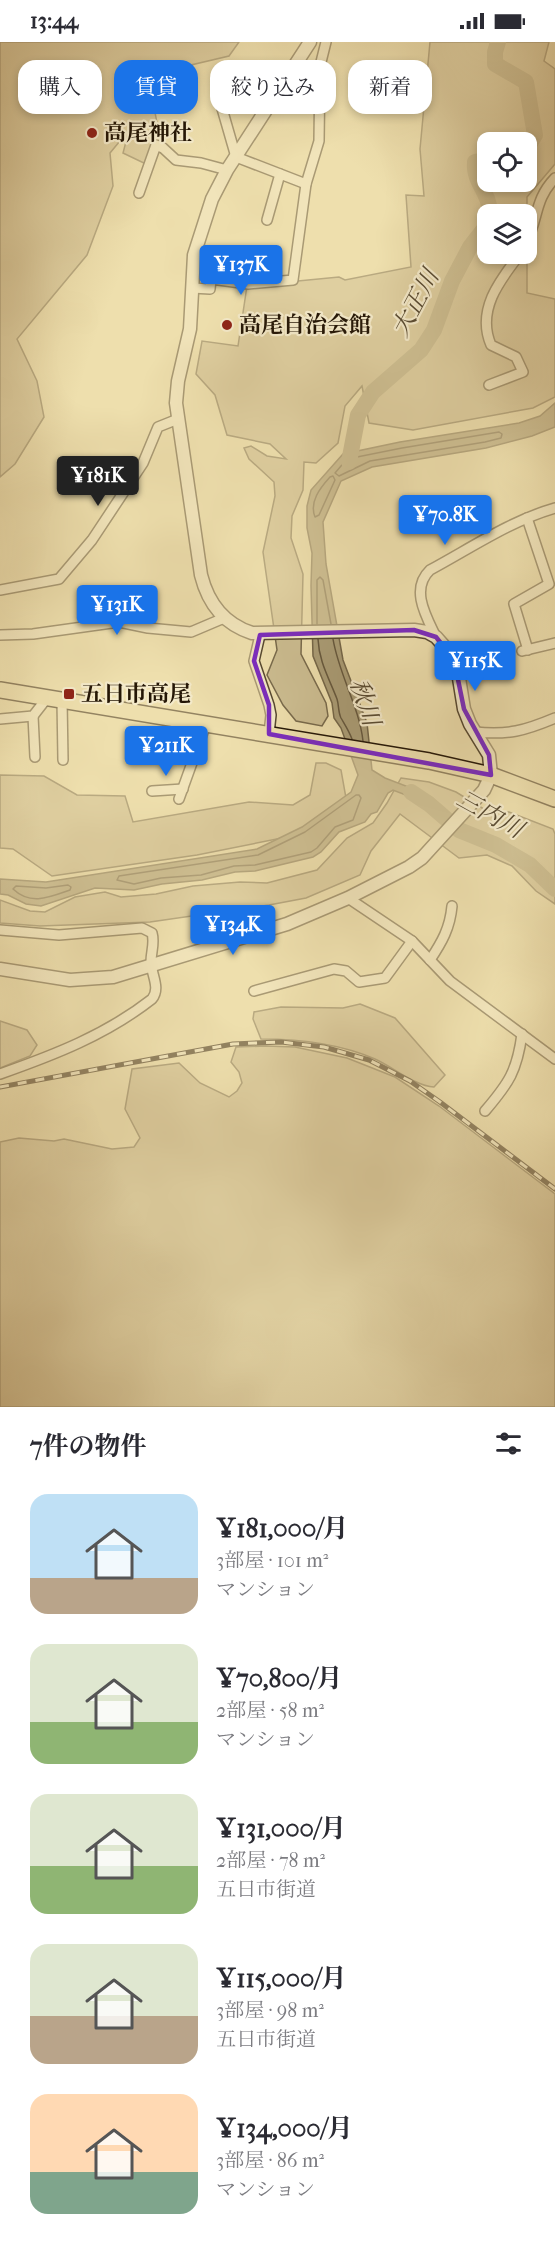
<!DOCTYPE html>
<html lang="ja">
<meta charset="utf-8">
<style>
:root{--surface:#fff;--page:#f7f7f7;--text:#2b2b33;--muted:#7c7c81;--accent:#1a73e8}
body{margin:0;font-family:"IM FELL French Canon","Noto Serif JP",serif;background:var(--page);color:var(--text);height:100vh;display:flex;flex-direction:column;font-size:22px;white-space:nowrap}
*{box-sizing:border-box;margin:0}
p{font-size:20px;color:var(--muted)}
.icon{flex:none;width:33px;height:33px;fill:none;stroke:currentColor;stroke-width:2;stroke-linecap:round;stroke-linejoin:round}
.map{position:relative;height:1365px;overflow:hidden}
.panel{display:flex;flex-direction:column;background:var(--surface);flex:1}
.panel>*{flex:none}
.guide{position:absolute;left:18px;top:18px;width:519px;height:54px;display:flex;gap:12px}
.fabs{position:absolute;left:477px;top:90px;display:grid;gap:12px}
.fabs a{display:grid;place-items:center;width:60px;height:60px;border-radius:12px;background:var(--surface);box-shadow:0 3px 9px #0003;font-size:30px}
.price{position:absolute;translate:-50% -51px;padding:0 14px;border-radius:6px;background:var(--accent);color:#fff;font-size:20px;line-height:39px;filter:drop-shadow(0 2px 3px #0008)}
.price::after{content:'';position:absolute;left:50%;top:36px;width:18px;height:14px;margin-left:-9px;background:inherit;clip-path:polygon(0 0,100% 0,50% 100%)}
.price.on{background:#222;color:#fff}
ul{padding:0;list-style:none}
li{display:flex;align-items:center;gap:18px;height:150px;padding:0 30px}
li span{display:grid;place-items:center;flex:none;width:168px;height:120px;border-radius:18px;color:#555}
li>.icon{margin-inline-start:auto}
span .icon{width:72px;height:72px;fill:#fffc;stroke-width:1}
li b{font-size:26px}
h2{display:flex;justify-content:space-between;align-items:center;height:72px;padding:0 30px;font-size:26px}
.pill{padding:0 21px;border-radius:18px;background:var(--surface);box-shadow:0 3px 9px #0003;font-size:21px;line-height:54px}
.pill.on{background:var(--accent);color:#fff}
.status{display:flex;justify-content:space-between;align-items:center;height:42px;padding:0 30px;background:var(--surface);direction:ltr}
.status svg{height:16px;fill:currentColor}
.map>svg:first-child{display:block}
.green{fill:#ccbd91;stroke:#786a4c;stroke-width:1.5;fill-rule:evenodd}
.water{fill:#a99b74;stroke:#746648;stroke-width:1.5}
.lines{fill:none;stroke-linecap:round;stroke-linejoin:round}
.shore{stroke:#66583d;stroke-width:1.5}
.river{stroke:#a99b74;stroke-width:16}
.minor-casing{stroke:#564830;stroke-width:12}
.tertiary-casing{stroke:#564830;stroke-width:15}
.primary-casing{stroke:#241606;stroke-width:18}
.minor{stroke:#f4eaca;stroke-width:9}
.tertiary{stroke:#f4eaca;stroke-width:12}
.primary{stroke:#eedfad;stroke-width:15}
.rail-casing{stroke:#241606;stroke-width:5}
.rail{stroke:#f4eaca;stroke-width:3;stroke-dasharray:9;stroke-linecap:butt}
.marked{fill:none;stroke:#7b2cbf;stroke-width:4.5;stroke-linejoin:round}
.poi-dot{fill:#8f2418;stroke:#f4eaca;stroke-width:2}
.labels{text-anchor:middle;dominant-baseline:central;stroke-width:4.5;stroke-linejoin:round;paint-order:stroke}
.poi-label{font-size:22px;font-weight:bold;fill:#241606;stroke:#f4eaca;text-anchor:start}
.water-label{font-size:24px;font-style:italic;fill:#594b32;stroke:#f4eaca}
</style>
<div class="status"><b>13:44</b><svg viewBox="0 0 49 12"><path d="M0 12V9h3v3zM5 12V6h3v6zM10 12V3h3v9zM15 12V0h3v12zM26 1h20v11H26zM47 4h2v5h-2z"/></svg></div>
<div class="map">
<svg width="555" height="1365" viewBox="0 0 555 1365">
<rect width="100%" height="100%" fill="#eedfad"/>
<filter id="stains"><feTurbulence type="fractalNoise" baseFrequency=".00333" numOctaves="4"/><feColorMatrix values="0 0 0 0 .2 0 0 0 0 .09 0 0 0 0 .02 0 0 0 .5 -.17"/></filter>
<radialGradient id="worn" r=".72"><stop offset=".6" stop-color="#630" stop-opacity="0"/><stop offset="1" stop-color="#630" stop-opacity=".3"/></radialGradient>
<g class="green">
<polygon points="0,0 239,0 229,14 174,27 147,63 154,65 160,97 150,124 123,111 129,88 110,111 113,144 87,213 17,297 37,339 44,375 15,422 0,435"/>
<path d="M430,0H549L544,19L555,27V122L527,155V251L555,257V355L533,366L413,388L369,381L362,344L345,364L338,401L316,421L304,420L303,448L292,474L291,496L303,532L301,612L326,661L328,674L322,684L296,679L283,663L267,633L277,608L263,510L275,454L274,440L249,417L244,406L251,404L267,414L286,417L270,402L227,393L215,353L196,332L202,299L238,304L247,244L339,235L345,238L411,225L406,153L424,154L420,107ZM488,100H526V140H488ZM488,172H526V212H488Z"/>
<polygon points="316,721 326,721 341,728 346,756 297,793 197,813 52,834 13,807 0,806 0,733 44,734 77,753 125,754 133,780 249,760 293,763 310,753"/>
<polygon points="401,736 429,740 456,750 487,769 509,770 553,787 555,792 555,862 536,849 512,824 487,813 459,816 400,772 371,809 360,833 306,856 269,863 150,880 40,884 0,881 0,858 30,869 45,870 75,855 105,850 121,855 156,852 193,844 240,840 267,841 317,828 347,796 373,781 387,761"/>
<path d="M360,962L395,976L445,1033L434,1045C415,1044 393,1025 375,1017C338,1001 300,997 261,997L253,977L254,970L281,965L343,966Z"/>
<polygon points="0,979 27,988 37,1003 30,1014 0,1026"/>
<polygon points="266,1004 295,1005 347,1016 395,1035 439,1064 555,1152 555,1365 0,1365 0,1100 19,1096 54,1099 64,1097 112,1107 134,1105 140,1096 125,1067 132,1027 179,1021 200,1041 229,1055 237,1049 242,1041 239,1030 231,1020 236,1005"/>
</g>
<polygon class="water" points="555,361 555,385 532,394 486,406 372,425 341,439 323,480 326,522 343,618 367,681 372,728 385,736 419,749 429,762 393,748 388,751 377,770 371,772 365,780 339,790 321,810 313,815 255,829 235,830 202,838 162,842 134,848 95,846 41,864 26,862 8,853 0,852 0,837 46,840 257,807 302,785 351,750 358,733 341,686 334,676 332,661 313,614 311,544 312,511 307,486 307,464 311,448 343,412 400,400 519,381 540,374"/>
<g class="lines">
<g class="shore">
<polygon points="499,390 502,392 501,396 485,400 370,419 339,434 335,431 347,417 402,406"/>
<path d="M333,434L335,438L319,473L315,475C309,460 320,446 330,435Z"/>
<polyline points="317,582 317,538 320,535 323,538 331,582"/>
<path d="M318,597C319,620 329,636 337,657C339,663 338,670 341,676C345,683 349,689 352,697"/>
<path d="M333,597C339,633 359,664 363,699"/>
<polygon points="356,753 359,753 361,756 353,778 335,785 317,806 311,810 255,823 234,824 201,833 161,836 134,842 117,838 119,834 258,813 305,790"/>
<path d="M68,843L71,845L70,848C50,855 31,864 13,847L16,844L46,846Z"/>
</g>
<g class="river">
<polyline points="498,0 495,10 495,22 526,40 535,93 526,108"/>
<path d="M488,117L475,120C473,141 490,150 490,172"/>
<polyline points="349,420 358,373 373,350 421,308 434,288 452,239 470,205 488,182"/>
<polyline points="411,750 429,762 459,788 496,803 530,823 555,847"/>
</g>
<defs>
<g id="minor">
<polyline points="221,63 236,115 306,142"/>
<polyline points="139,151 156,103 163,106 176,118 201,121 227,128"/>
<polyline points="267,178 280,132"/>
<path d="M526,201C539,176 534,158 555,136"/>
<polyline points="192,246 210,247 211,237 248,242 293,238 306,142 319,99 320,24 326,0"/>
<path d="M489,343L523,330L516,315L491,303C476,268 500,238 520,212"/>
<polyline points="527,476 549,542 514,562 528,608"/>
<polyline points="0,548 59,537 92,498 143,421 158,385 178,377"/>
<polyline points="0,593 33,592 119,580 148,586 191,590 224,576"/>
<polyline points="260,593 254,619 269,663 271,673 269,692"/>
<path d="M436,595C426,574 410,547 430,528C471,506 510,479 555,466"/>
<polyline points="522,609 555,601"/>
<polyline points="62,658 63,718"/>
<polyline points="33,674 35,715"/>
<polyline points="0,677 33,674 47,656"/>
<path d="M475,690C509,693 524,689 555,676"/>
<polyline points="152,749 183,747"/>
<polyline points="179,757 206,682"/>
<polyline points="348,856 412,899 450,939 555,1017"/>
<path d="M0,888L59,893L142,886L152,891C155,901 151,909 151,920C151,932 161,946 152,957C106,993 54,1013 0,1032"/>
<path d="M430,918C442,900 450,886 452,864"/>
<polyline points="254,949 334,927 346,929 359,940 385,936 412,899"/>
<path d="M485,1069C509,1041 517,1029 522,992"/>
</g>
<path id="tertiary" d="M0,927L70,938L113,935L287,882L348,856L409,825L422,816L484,748L491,733L489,713L470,682L464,667L458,630L451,612L436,595L427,590L414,588L252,591C224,582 208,561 201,533L176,361L178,339L190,287L194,213L212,157L227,128L310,0"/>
<polyline id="primary" points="0,648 429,719 491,733 555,757"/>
</defs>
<use href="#minor" class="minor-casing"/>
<use href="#tertiary" class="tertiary-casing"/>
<use href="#primary" class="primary-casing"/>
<use href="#minor" class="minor"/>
<use href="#tertiary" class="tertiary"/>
<use href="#primary" class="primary"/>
<defs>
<polyline id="rail" points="0,1045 233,1002 281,1000 324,1005 369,1018 410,1039 440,1060 555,1147"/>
</defs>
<use href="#rail" class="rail-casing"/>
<use href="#rail" class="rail"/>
</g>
<path d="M0 0H555V1365H0ZM414,588L436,595L454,618L464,667L489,713L491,733L269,692V663L254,619L260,593Z" fill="#eedfad" fill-opacity=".55" fill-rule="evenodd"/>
<path class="marked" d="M414,588L436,595L454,618L464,667L489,713L491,733L269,692V663L254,619L260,593Z"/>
<g class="poi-dot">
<circle cx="92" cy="91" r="6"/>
<circle cx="227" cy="283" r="6"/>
<rect x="63" y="646" width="12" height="12" rx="3"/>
</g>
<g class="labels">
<g class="poi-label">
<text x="104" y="91">高尾神社</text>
<text x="239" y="283">高尾自治会館</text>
<text x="81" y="652">五日市高尾</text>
</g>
<g class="water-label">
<text transform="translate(415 261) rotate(-62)">大正川</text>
<text transform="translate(365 660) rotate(72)">秋川</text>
<text transform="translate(490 772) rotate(29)">三内川</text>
</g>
</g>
<rect width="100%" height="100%" filter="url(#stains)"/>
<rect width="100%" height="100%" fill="url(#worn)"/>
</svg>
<div class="fabs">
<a><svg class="icon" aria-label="locate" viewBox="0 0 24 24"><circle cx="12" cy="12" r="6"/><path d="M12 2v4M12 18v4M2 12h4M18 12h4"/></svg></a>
<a><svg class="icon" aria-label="layers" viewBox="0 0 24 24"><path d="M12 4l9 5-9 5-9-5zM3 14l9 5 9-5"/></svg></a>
</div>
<b class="price" style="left:241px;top:254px">¥137K</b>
<b class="price on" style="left:98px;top:465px">¥181K</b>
<b class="price" style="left:445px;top:504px">¥70.8K</b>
<b class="price" style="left:117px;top:594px">¥131K</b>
<b class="price" style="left:475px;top:650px">¥115K</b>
<b class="price" style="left:166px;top:735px">¥211K</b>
<b class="price" style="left:233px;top:914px">¥134K</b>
<div class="guide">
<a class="pill">購入</a>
<a class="pill on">賃貸</a>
<a class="pill">絞り込み</a>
<a class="pill">新着</a>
</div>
</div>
<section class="panel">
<h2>7件の物件<svg class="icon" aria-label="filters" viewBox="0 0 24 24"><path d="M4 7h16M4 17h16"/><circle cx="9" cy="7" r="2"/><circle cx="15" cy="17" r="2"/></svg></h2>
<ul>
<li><span style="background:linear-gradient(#bfe0f5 70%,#b9a48a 0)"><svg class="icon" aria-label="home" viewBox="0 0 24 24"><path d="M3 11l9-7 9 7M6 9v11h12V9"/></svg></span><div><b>¥181,000/月</b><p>3部屋 · 101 m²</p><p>マンション</p></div></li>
<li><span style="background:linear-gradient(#dfe7d0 65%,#8fb573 0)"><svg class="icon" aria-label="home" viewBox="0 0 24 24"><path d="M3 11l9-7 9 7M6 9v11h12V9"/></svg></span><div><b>¥70,800/月</b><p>2部屋 · 58 m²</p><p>マンション</p></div></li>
<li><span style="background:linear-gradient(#dfe7d0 60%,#8fb573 0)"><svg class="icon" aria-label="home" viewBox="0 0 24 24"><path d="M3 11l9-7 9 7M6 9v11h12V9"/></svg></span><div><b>¥131,000/月</b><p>2部屋 · 78 m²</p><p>五日市街道</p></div></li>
<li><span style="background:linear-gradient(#dfe7d0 60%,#b9a48a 0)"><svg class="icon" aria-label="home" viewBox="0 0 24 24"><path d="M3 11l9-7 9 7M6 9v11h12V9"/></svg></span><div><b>¥115,000/月</b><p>3部屋 · 98 m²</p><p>五日市街道</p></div></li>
<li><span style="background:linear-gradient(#ffd9b3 65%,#7fa58c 0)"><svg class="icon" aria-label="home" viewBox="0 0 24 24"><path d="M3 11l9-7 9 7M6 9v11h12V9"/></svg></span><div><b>¥134,000/月</b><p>3部屋 · 86 m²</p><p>マンション</p></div></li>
</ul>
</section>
